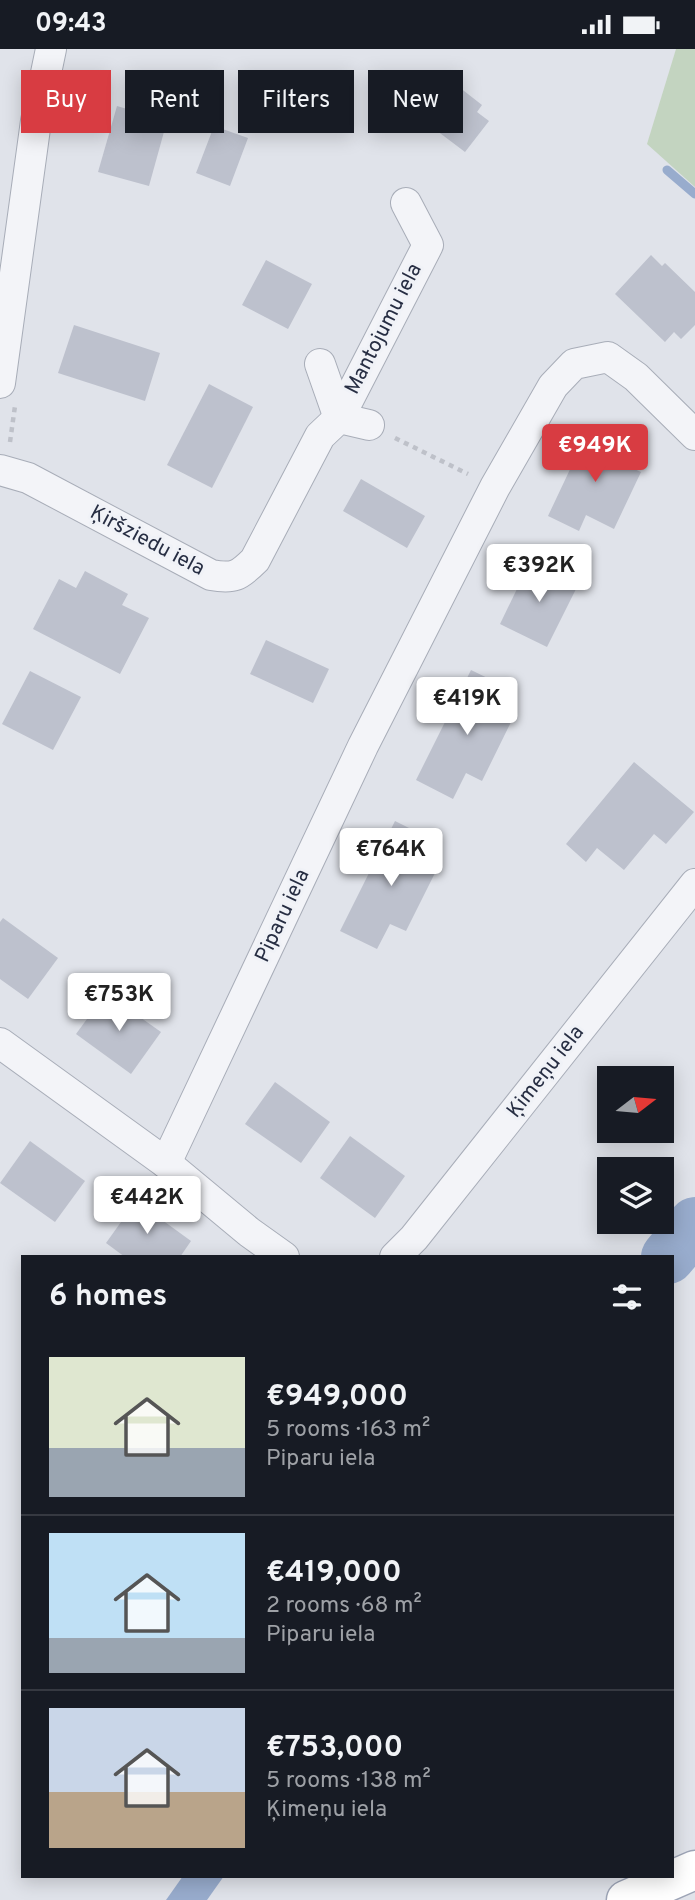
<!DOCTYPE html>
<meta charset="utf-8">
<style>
:root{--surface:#171b24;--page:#242831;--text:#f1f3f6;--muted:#9ea1a6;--line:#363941;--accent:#d83c42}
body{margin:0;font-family:Overpass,sans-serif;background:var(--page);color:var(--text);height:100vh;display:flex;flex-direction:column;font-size:26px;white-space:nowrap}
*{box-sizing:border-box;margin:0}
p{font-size:23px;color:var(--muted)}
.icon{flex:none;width:38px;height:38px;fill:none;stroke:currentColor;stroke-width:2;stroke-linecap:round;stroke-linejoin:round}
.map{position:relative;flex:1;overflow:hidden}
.details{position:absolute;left:21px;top:1206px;width:653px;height:623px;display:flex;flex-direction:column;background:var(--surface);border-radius:0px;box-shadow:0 4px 18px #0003}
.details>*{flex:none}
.guide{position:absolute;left:21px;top:21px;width:654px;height:63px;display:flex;gap:14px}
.needle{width:46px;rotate:74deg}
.buttons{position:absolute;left:597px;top:1017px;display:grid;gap:14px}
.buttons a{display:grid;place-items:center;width:77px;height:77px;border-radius:0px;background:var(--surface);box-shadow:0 4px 18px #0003;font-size:35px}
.price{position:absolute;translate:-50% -60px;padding:0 16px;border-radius:7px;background:#fff;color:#222;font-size:23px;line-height:46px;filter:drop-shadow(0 2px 4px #0008)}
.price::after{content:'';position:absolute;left:50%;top:42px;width:21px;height:16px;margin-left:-10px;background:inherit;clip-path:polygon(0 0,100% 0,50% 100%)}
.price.selected{background:var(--accent);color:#fff}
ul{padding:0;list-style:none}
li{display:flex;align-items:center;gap:21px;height:175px;padding:0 28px}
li+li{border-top:2px solid var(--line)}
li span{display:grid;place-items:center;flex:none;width:196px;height:140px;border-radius:0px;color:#555}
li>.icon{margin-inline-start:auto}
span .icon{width:84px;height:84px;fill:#fffc;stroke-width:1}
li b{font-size:30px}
h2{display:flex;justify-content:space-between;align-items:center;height:84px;padding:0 28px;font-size:30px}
.tag{padding:0 24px;border-radius:0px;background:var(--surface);box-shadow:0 4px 18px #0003;font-size:24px;line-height:63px}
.tag.selected{background:var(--accent);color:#fff}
.status{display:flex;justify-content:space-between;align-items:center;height:49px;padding:0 35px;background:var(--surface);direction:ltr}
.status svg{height:19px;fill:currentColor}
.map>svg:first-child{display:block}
.green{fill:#c3d4c0}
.water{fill:#98accd}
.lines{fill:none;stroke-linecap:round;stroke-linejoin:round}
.stream{stroke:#98accd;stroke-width:9}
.river{stroke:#98accd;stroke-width:54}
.building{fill:#bdc1cd}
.minor-casing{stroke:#a8adb8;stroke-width:32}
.major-casing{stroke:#9ea5b7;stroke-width:41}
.path{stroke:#bec1c9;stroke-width:4.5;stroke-dasharray:5 5;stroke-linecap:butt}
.minor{stroke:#f3f4f8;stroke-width:30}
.major{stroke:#fff;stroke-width:38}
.labels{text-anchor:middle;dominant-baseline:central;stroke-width:6;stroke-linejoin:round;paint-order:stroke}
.street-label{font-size:21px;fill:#272e43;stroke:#f0f2f7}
</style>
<div class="status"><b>09:43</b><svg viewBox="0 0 49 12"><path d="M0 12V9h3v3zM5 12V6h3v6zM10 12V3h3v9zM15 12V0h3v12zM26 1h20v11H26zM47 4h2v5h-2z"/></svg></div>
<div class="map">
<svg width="695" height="1851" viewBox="0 0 695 1851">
<rect width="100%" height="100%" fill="#e0e3ea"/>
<polygon class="green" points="676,0 695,0 695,138 647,95"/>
<polygon class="water" points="183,1827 224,1827 207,1851 166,1851"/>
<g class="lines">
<polyline class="stream" points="667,121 695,145"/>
<polyline class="river" points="668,1208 695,1175"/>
</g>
<g class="building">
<polygon points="450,31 482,56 477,63 489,72 465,103 420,69"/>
<polygon points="117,57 167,72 149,137 98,123"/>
<polygon points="214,77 248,89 230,137 196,124"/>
<polygon points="651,206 662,217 665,214 695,243 695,276 681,290 674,283 665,293 615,245"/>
<polygon points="266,211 312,235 288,280 242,256"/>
<polygon points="74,276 160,304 145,352 58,324"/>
<polygon points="209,335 253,358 212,439 167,416"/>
<polygon points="590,378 625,395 617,412 641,423 614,480 586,466 579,482 548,467"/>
<polygon points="361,430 425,467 407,499 343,462"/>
<polygon points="530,513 578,536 547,598 500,575"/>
<polygon points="85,522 128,545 122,556 149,569 120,625 33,580 59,530 76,539"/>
<polygon points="266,591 329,620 313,654 250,625"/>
<polygon points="471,621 506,638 494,662 512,671 482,732 466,724 453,750 416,731"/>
<polygon points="30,622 81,648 53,701 2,675"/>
<polygon points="634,713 694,763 666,795 654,785 624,821 597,799 586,813 566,795"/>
<polygon points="395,772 429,789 418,813 436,822 406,882 390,875 377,900 340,882"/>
<polygon points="3,869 58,909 28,950 0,930 0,873"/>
<polygon points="106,944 161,983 131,1025 76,985"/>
<polygon points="275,1033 330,1073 301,1114 245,1075"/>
<polygon points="350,1087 405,1127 375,1169 320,1129"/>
<polygon points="30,1092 85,1132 55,1173 0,1134"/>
<polygon points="136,1152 191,1192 180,1208 125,1208 106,1194"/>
</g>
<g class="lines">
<defs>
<g id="minor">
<polyline points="320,315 339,369"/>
<polyline points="0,334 36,72 51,0"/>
<polyline points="339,369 428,196 406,154"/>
<path d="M0,421L28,429L211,526C234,530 239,527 255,511L320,387L339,369L369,376"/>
<polyline points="0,994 166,1114 249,1183 284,1208"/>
<polyline points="166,1114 363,697 495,438 553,337 574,315 608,308 636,328 695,386"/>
<polyline points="395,1208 414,1189 695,835"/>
</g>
<polyline id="major" points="626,1851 695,1821"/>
</defs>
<use href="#minor" class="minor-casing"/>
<use href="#major" class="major-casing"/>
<g class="path">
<polyline points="395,389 468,425"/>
<polyline points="10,393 15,357"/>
</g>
<use href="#minor" class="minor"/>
<use href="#major" class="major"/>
</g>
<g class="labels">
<g class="street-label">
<text transform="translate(384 280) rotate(-63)">Mantojumu iela</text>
<text transform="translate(147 492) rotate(28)">Ķiršziedu iela</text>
<text transform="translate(283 867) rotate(-65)">Piparu iela</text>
<text transform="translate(546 1023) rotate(-52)">Ķimeņu iela</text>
</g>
</g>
</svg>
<div class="buttons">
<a><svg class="needle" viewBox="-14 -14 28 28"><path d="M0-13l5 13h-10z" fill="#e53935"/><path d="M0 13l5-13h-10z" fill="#9ea1a6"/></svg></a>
<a><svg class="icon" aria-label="layers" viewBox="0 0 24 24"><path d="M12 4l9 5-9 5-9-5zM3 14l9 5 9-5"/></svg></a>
</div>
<b class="price selected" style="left:595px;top:435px">€949K</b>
<b class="price" style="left:539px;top:555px">€392K</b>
<b class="price" style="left:467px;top:688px">€419K</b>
<b class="price" style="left:391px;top:839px">€764K</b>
<b class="price" style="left:119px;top:984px">€753K</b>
<b class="price" style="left:147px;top:1187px">€442K</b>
<div class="guide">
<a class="tag selected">Buy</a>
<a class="tag">Rent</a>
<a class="tag">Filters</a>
<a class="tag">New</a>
</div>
<section class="details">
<h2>6 homes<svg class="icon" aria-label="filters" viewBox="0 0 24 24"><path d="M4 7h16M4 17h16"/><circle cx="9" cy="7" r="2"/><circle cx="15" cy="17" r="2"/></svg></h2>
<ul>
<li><span style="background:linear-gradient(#dfe7d0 65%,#9aa5b1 0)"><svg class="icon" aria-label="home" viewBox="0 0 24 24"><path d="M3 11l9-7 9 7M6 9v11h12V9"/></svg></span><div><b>€949,000</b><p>5 rooms · 163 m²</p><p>Piparu iela</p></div></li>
<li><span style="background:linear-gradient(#bfe0f5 75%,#9aa5b1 0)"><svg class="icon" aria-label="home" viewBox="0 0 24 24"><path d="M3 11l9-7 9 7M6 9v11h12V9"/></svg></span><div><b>€419,000</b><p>2 rooms · 68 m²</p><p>Piparu iela</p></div></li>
<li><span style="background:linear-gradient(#c9d6e8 60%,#b9a48a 0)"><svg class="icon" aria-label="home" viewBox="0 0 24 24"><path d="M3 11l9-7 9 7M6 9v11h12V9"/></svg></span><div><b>€753,000</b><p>5 rooms · 138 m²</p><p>Ķimeņu iela</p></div></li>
</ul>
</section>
</div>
